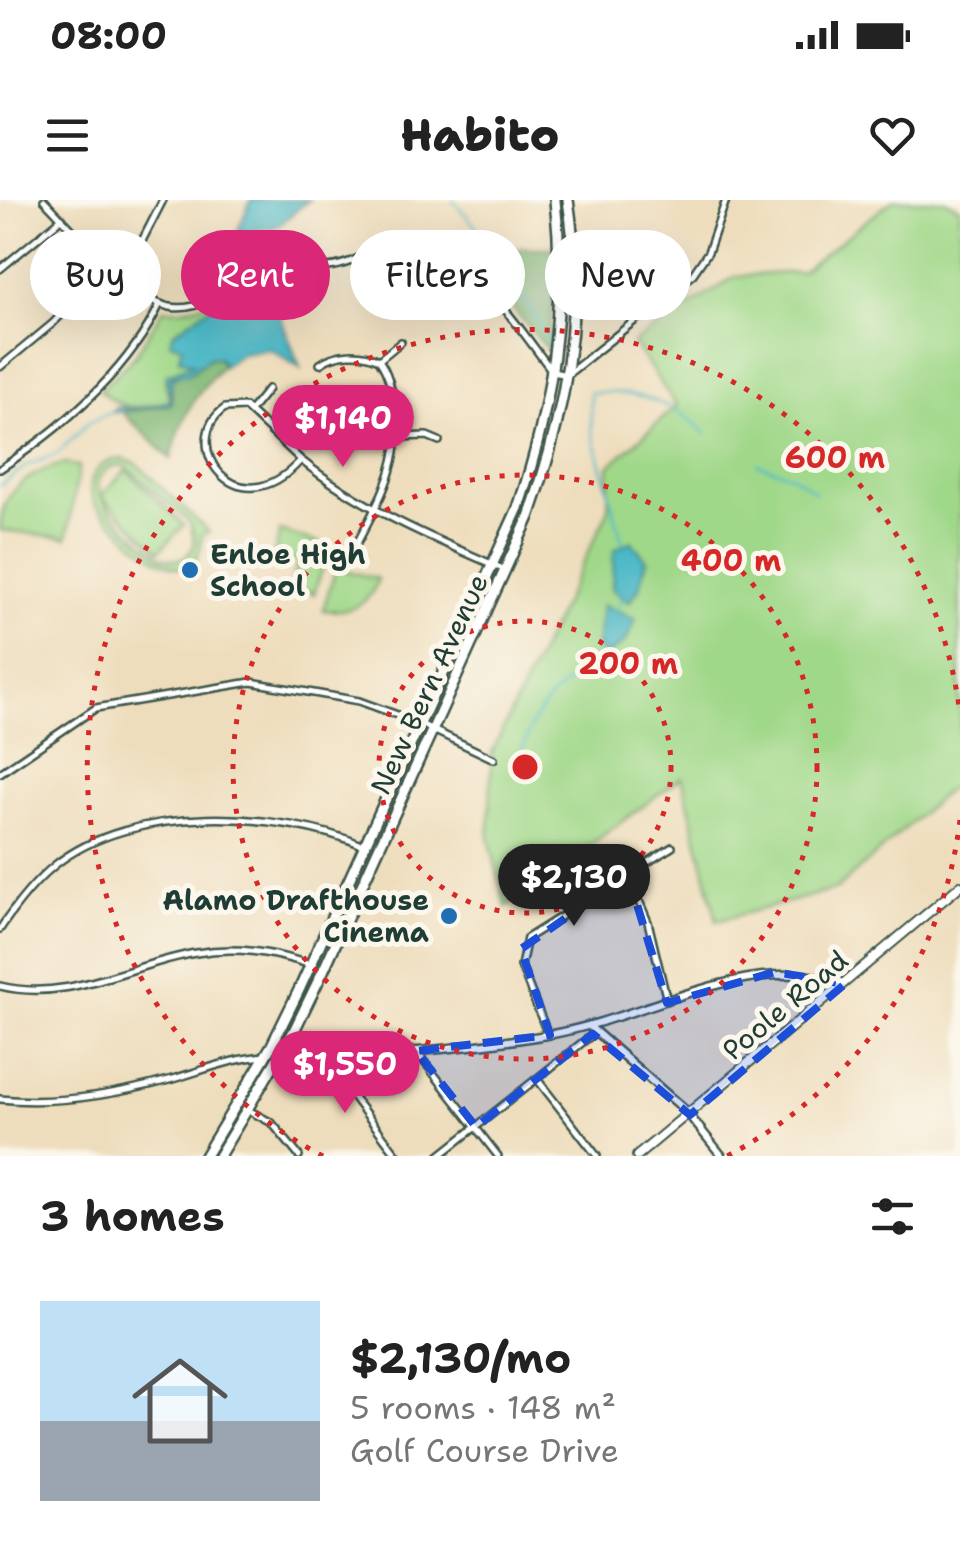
<!DOCTYPE html>
<meta charset="utf-8">
<style>
:root{--surface:#fff;--page:#f2f2f2;--text:#222;--muted:#767676;--accent:#db2777}
body{margin:0;font-family:"Shantell Sans",sans-serif;background:var(--page);color:var(--text);height:100vh;display:flex;flex-direction:column;font-size:38px;white-space:nowrap}
*{box-sizing:border-box;margin:0}
p{font-size:32px;color:var(--muted)}
.icon{flex:none;width:55px;height:55px;fill:none;stroke:currentColor;stroke-width:2;stroke-linecap:round;stroke-linejoin:round}
.map{position:relative;height:956px;overflow:hidden}
.drawer{display:flex;flex-direction:column;background:var(--surface);flex:1}
.drawer>*{flex:none}
.top-card{position:absolute;left:30px;top:30px;width:900px;height:90px;display:flex;gap:20px}
.price{position:absolute;translate:-50% -85px;padding:0 22px;border-radius:35px;background:var(--accent);color:#fff;font-size:32px;line-height:65px;filter:drop-shadow(0 2px 5px #0008)}
.price::after{content:'';position:absolute;left:50%;top:60px;width:30px;height:22px;margin-left:-15px;background:inherit;clip-path:polygon(0 0,100% 0,50% 100%)}
.price.selected{background:#222;color:#fff}
ul{padding:0;list-style:none}
li{display:flex;align-items:center;gap:30px;height:250px;padding:0 40px}
li span{display:grid;place-items:center;flex:none;width:280px;height:200px;border-radius:0px;color:#555}
li>.icon{margin-inline-start:auto}
span .icon{width:120px;height:120px;fill:#fffc;stroke-width:1}
li b{font-size:42px}
h2{display:flex;justify-content:space-between;align-items:center;height:120px;padding:0 40px;font-size:42px}
.chip{padding:0 35px;border-radius:45px;background:var(--surface);box-shadow:0 10px 40px #0002;font-size:35px;line-height:90px}
.chip.selected{background:var(--accent);color:#fff}
.status{display:flex;justify-content:space-between;align-items:center;height:70px;padding:0 50px;background:var(--surface);direction:ltr}
.status svg{height:28px;fill:currentColor}
header{display:flex;justify-content:space-between;align-items:center;height:130px;padding:0 40px;background:var(--surface);font-size:45px;font-weight:800}
.map>svg:first-child{display:block}
.green{fill:#a0d889;stroke:#608a5e;stroke-width:2.5;fill-rule:evenodd}
.forest{fill:#80b875;stroke:#507a54;stroke-width:2.5}
.water{fill:#4bb8c6;stroke:#357a7d;stroke-width:2.5}
.lines{fill:none;stroke-linecap:round;stroke-linejoin:round}
.stream{stroke:#4bb8c6;stroke-width:2.5}
.minor-casing{stroke:#3e5548;stroke-width:10}
.tertiary-casing{stroke:#3e5548;stroke-width:11}
.secondary-casing{stroke:#3e5548;stroke-width:12}
.primary-casing{stroke:#3e5548;stroke-width:14}
.minor{stroke:#fff;stroke-width:5}
.tertiary{stroke:#fff;stroke-width:6}
.secondary{stroke:#fff;stroke-width:8}
.primary{stroke:#fff;stroke-width:9}
.marked{fill:#1d4ed8;fill-opacity:0.2;stroke:#1d4ed8;stroke-width:8;stroke-dasharray:20 12;stroke-linejoin:round}
.ring{fill:none;stroke:#d62828;stroke-width:5;stroke-dasharray:5 10}
.poi-dot{fill:#1f6fb2;stroke:#fbf7ec;stroke-width:4}
.labels{text-anchor:middle;dominant-baseline:central;stroke-width:10;stroke-linejoin:round;paint-order:stroke}
.poi-label{font-size:28px;font-weight:bold;fill:#1f3d34;stroke:#fbf7ec;text-anchor:start}
.street-label{font-size:28px;fill:#1f3d34;stroke:#fbf7ec}
.centre{fill:#d62828;stroke:#fbf7ec;stroke-width:5}
.ring-label{font-size:30px;text-anchor:middle;font-weight:bold;fill:#d62828;stroke:#fbf7ec;stroke-width:10;stroke-linejoin:round;paint-order:stroke}
</style>
<div class="status"><b>08:00</b><svg viewBox="0 0 49 12"><path d="M0 12V9h3v3zM5 12V6h3v6zM10 12V3h3v9zM15 12V0h3v12zM26 1h20v11H26zM47 4h2v5h-2z"/></svg></div>
<header><svg class="icon" aria-label="menu" viewBox="0 0 24 24"><path d="M4 6h16M4 12h16M4 18h16"/></svg>Habito<svg class="icon" aria-label="heart" viewBox="0 0 24 24"><path d="M12 20l-8-8c-3-5 5-10 8-4 3-6 11-1 8 4z"/></svg></header>
<div class="map">
<svg width="960" height="956" viewBox="0 0 960 956">
<rect width="100%" height="100%" fill="#fbf7ec"/>
<filter id="ink" filterUnits="userSpaceOnUse"><feTurbulence type="fractalNoise" baseFrequency=".01" numOctaves="2"/><feDisplacementMap in="SourceGraphic" scale="20" xChannelSelector="R" yChannelSelector="G"/><feConvolveMatrix kernelMatrix="1 2 1 2 8 2 1 2 1" color-interpolation-filters="sRGB"/></filter>
<filter id="wash" filterUnits="userSpaceOnUse"><feTurbulence type="fractalNoise" baseFrequency=".0048" numOctaves="4" result="noise"/><feDisplacementMap in="SourceGraphic" scale="40" xChannelSelector="R" yChannelSelector="G"/><feGaussianBlur stdDeviation="2.25" result="paint"/><feColorMatrix in="noise" values="0 0 0 0 0 0 0 0 0 0 0 0 0 0 0 0 0 1.4 0 .05"/><feComposite in="paint" operator="in"/></filter>
<g filter="url(#wash)">
<rect width="100%" height="100%" fill="#eeddbc"/>
<g class="green">
<polygon points="893,0 945,0 960,8 960,579 837,689 717,721 682,577 506,707 489,638 492,552 608,311 609,266 677,206 633,143 736,76 801,72"/>
<path d="M274,58L244,85L174,132L171,137L182,146L179,159L195,164L177,170L165,181L170,201C140,210 123,212 100,190L135,156L163,109C219,113 229,78 274,58Z"/>
<path d="M124,259L137,264L209,332L202,335C198,415 115,326 96,305C83,281 97,259 124,259ZM124,265L190,322L195,343C189,359 176,364 161,357C143,342 81,297 103,273C109,266 116,265 124,265Z"/>
<path d="M65,264L79,266L67,338L0,330C0,292 30,271 65,264Z"/>
<polygon points="126,270 184,325 159,351 101,296"/>
<polygon points="280,331 330,346 314,394 291,385 298,361 274,355"/>
<path d="M336,368L378,379C370,405 349,413 323,410Z"/>
</g>
<g class="forest">
<polygon points="523,48 556,48 549,152 505,99 476,72 502,52"/>
<path d="M209,158H219L223,166C193,194 180,220 171,259L119,209L129,212L171,204L172,177L193,171Z"/>
</g>
<g class="water">
<polygon points="251,0 309,0 276,27 237,33"/>
<polygon points="267,68 274,100 300,168 270,149 241,154 223,166 219,157 209,158 188,174 172,176 171,204 111,213 117,207 134,209 170,201 166,175 194,164 179,159 182,146 170,142 174,132"/>
<polygon points="631,341 647,360 639,388 629,402 612,389 614,350"/>
<polygon points="602,405 636,419 626,441 606,456 597,447"/>
</g>
<g class="lines">
<g class="stream">
<polyline points="453,0 492,46 550,142"/>
<path d="M228,80C225,64 239,42 252,31"/>
<polyline points="758,264 791,275 816,292"/>
<polyline points="0,286 26,266 57,254 89,222 112,212"/>
<path d="M623,344L592,232L590,193C632,189 677,203 706,234"/>
<polyline points="616,412 622,397"/>
<polyline points="520,557 532,523 549,499 601,453"/>
</g>
</g>
</g>
<g filter="url(#ink)">
<g class="lines">
<defs>
<g id="minor">
<path d="M44,0C72,28 132,100 170,107C208,114 234,77 262,60C288,44 302,66 326,67C349,67 369,49 392,47C469,42 513,122 553,172L567,175L693,74L708,52L726,0"/>
<polyline points="0,69 62,18"/>
<polyline points="124,76 163,0"/>
<polyline points="379,160 401,142"/>
<path d="M320,164C336,152 361,151 379,160C389,174 391,188 394,204C406,260 378,302 353,351"/>
<polyline points="0,167 52,124 111,66"/>
<polyline points="251,210 268,189"/>
<polyline points="367,214 395,206"/>
<polyline points="399,237 427,236 439,241"/>
<path d="M301,260L245,207L225,208C176,242 236,332 301,260C360,308 434,339 503,369"/>
<path d="M0,269C63,227 127,173 160,104"/>
<polyline points="0,573 96,508 251,482 359,501 414,521 494,559"/>
<polyline points="628,675 648,722 667,801"/>
<path d="M0,729C16,705 33,683 55,665C132,603 279,610 365,646"/>
<path d="M0,786C69,803 130,764 196,753C237,746 272,752 311,765"/>
<polyline points="548,835 521,766 527,738 672,647"/>
<polyline points="416,851 498,956"/>
<polyline points="322,856 398,956"/>
<polyline points="537,879 597,956"/>
<path d="M0,899C57,905 114,895 169,880C202,871 231,858 266,856"/>
<polyline points="248,910 272,923 299,956"/>
<polyline points="439,956 593,834"/>
</g>
<g id="tertiary">
<polyline points="589,826 685,910 722,956"/>
<path d="M279,856C369,857 458,850 547,835C645,819 746,751 844,783"/>
</g>
<polyline id="secondary" points="637,956 960,686"/>
<g id="primary">
<path d="M205,956L272,845L300,788L518,308C552,207 567,107 555,0"/>
<path d="M219,956L294,831L324,769L529,317C565,216 585,107 568,0"/>
</g>
</defs>
<use href="#minor" class="minor-casing"/>
<use href="#tertiary" class="tertiary-casing"/>
<use href="#secondary" class="secondary-casing"/>
<use href="#primary" class="primary-casing"/>
<use href="#minor" class="minor"/>
<use href="#tertiary" class="tertiary"/>
<use href="#secondary" class="secondary"/>
<use href="#primary" class="primary"/>
</g>
</g>
<path class="marked" d="M628,675L667,803L775,772L845,784L690,915L593,834L476,927L416,851L550,835L521,749Z"/>
<g class="ring">
<circle cx="525" cy="567" r="146"/>
<circle cx="525" cy="567" r="292"/>
<path d="M960 620A438 438 0 0 1 727 956M323 956A438 438 0 1 1 960 514"/>
</g>
<g class="poi-dot">
<circle cx="190" cy="370" r="10"/>
<circle cx="449" cy="716" r="10"/>
</g>
<g class="labels">
<g class="poi-label">
<text x="210" y="354">Enloe High<tspan x="210" dy="32">School</tspan></text>
<text x="429" y="700" text-anchor="end">Alamo Drafthouse<tspan x="429" dy="32">Cinema</tspan></text>
</g>
<g class="street-label">
<text transform="translate(429 484) rotate(-65)">New Bern Avenue</text>
<text transform="translate(785 805) rotate(-40)">Poole Road</text>
</g>
</g>
<circle cx="525" cy="567" r="15" class="centre"/>
<g class="ring-label">
<text x="835" y="268">600 m</text>
<text x="731" y="371">400 m</text>
<text x="628" y="474">200 m</text>
</g>
</svg>
<b class="price" style="left:343px;top:270px">$1,140</b>
<b class="price selected" style="left:574px;top:729px">$2,130</b>
<b class="price" style="left:345px;top:916px">$1,550</b>
<div class="top-card">
<a class="chip">Buy</a>
<a class="chip selected">Rent</a>
<a class="chip">Filters</a>
<a class="chip">New</a>
</div>
</div>
<section class="drawer">
<h2>3 homes<svg class="icon" aria-label="filters" viewBox="0 0 24 24"><path d="M4 7h16M4 17h16"/><circle cx="9" cy="7" r="2"/><circle cx="15" cy="17" r="2"/></svg></h2>
<ul>
<li><span style="background:linear-gradient(#bfe0f5 60%,#9aa5b1 0)"><svg class="icon" aria-label="home" viewBox="0 0 24 24"><path d="M3 11l9-7 9 7M6 9v11h12V9"/></svg></span><div><b>$2,130/mo</b><p>5 rooms · 148 m²</p><p>Golf Course Drive</p></div></li>
</ul>
</section>
